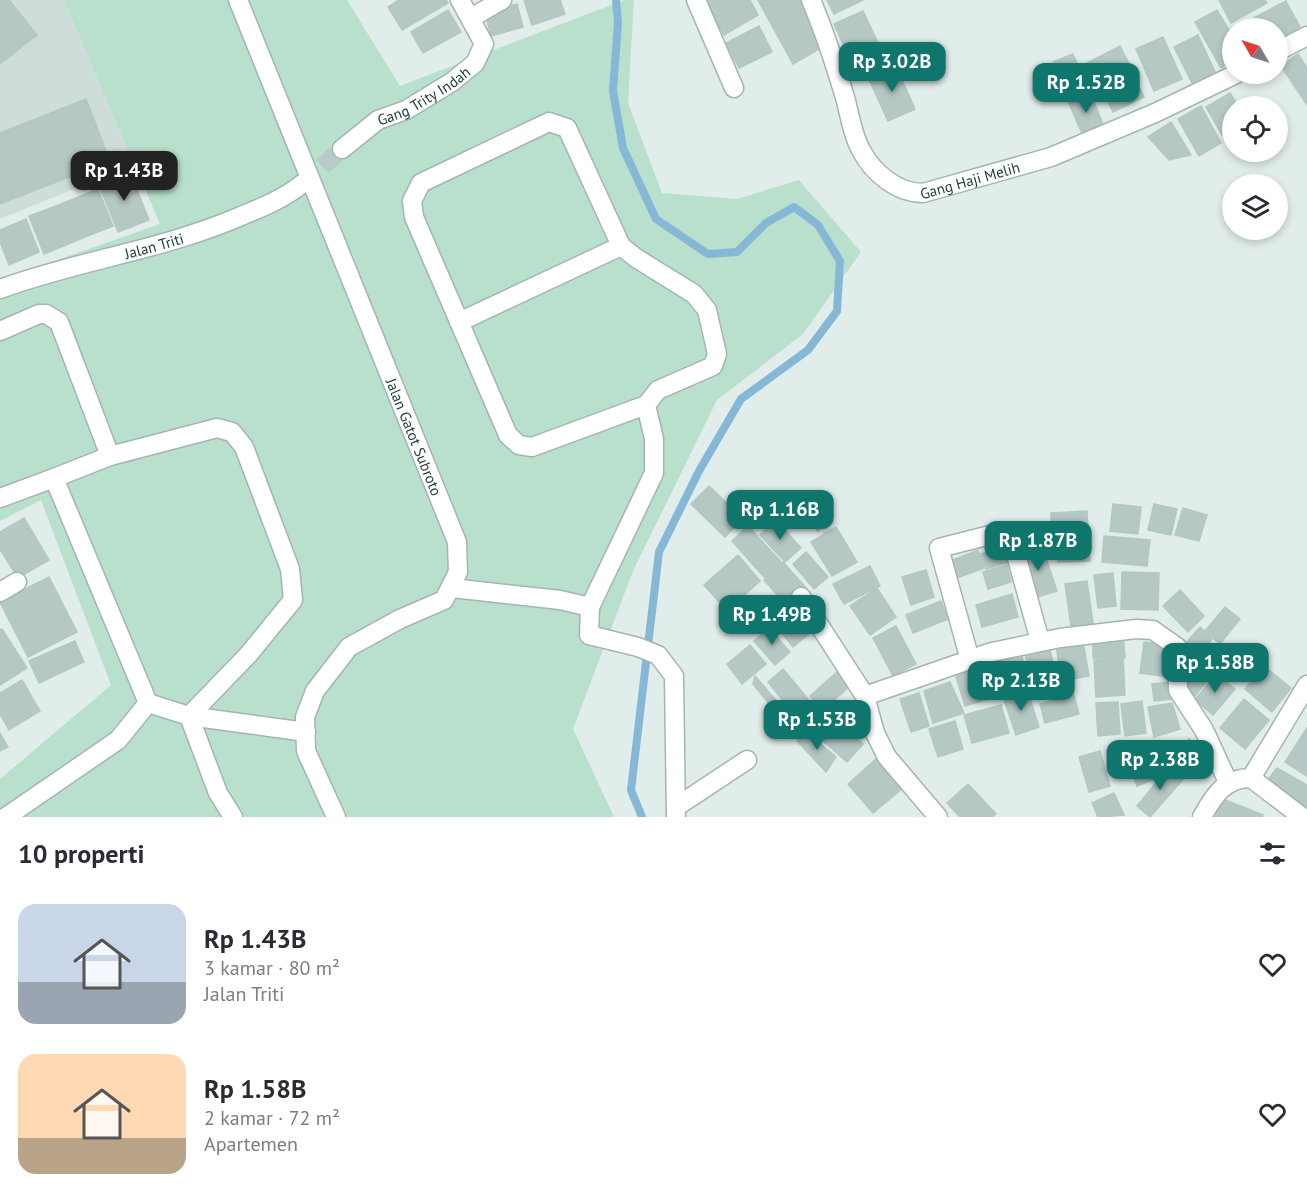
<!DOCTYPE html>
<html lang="id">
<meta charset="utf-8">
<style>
:root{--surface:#fff;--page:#f7f7f7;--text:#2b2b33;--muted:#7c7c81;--accent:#0f766e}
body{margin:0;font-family:"PT Sans",sans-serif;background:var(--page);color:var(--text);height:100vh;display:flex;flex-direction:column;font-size:22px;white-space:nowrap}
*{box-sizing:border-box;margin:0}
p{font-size:20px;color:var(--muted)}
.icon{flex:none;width:33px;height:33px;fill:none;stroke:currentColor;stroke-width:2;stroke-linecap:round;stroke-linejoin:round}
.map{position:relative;height:817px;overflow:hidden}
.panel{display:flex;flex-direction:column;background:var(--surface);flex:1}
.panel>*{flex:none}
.needle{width:39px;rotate:309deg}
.buttons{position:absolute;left:1222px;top:18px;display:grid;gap:12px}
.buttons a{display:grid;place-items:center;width:66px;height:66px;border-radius:50%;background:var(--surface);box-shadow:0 3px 9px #0003;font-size:30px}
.price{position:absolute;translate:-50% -51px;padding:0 14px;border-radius:12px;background:var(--accent);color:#fff;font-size:20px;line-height:39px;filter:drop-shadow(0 2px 3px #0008)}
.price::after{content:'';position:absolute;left:50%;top:36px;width:18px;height:14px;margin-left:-9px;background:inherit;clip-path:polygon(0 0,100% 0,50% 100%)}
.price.selected{background:#222;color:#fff}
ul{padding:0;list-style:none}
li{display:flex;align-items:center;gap:18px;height:150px;padding:0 18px}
li span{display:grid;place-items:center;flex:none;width:168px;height:120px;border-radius:18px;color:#555}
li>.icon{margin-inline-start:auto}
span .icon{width:72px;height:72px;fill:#fffc;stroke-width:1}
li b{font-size:26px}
h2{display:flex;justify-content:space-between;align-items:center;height:72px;padding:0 18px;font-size:26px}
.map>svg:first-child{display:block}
.built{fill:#cfddda}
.green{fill:#b9e0cc}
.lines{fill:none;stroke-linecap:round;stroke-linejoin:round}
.stream{stroke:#85b7d6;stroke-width:8}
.building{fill:#b6c8c4;stroke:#b3c7c3;stroke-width:1.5}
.minor-tunnel{stroke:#bacac8;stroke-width:18;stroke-dasharray:18 9;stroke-linecap:butt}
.minor-casing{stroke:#a3b5b3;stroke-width:21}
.minor{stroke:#fff;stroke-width:18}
.labels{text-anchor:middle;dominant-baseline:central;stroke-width:4.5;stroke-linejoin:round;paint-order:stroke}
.street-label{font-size:15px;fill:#203f3e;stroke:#f2f9f7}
</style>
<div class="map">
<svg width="1307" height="817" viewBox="0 0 1307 817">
<rect width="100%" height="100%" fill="#e1edea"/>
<polygon class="built" points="0,0 64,0 136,164 0,219"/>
<polygon class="green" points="64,0 347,0 400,86 624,0 634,0 628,103 662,193 737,199 799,180 861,252 803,334 717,400 633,571 573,729 614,817 0,817 0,779 111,685 41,500 0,521 0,280 160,224"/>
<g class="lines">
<polyline class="stream" points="616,0 618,22 613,91 623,148 656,219 708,254 737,252 766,223 794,207 818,225 840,261 837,311 808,350 741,399 699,471 659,552 631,790 642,817"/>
</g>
<g class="building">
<polygon points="0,0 9,0 37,35 0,64"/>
<polygon points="399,0 446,0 448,3 402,30 388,7"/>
<polygon points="524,0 560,0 565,14 532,25"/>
<polygon points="704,0 750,0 758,15 724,35"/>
<polygon points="758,0 804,0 828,44 793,64"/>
<polygon points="827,0 863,0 834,14"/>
<polygon points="1219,0 1265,0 1267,3 1231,23"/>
<polygon points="1286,1 1300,27 1278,39 1278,28 1252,28 1248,21"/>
<polygon points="517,4 523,27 491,36 485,13"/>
<polygon points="448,10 461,32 423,53 411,32"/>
<polygon points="1217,10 1233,37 1233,61 1221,68 1195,22"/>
<polygon points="863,11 886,60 856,74 834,24"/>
<polygon points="759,26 772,52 739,68 726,43"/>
<polygon points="1198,35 1215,72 1192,83 1174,47"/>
<polygon points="1163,37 1182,79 1154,91 1136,49"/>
<polygon points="1120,46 1131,68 1098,84 1087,63"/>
<polygon points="1073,54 1086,85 1065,96 1053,62"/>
<polygon points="1298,54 1307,68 1307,105 1281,66"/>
<polygon points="895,64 915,109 888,121 868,77"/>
<polygon points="1133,75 1144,97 1113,112 1102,90"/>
<polygon points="1090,92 1104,127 1083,136 1068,101"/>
<polygon points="1230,93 1238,106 1233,106 1233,129 1222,135 1206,107"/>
<polygon points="86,99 110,161 0,204 0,133"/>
<polygon points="1201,106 1221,143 1199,156 1178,119"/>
<polygon points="1171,122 1191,155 1169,160 1148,137"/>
<polygon points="130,172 149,220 118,232 99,185"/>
<polygon points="98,189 113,226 85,237 71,200"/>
<polygon points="71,200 85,237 61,247 46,210"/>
<polygon points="46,210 61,247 44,254 29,216"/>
<polygon points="26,219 39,252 9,265 0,242 0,230"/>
<polygon points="709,486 743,519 725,537 691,504"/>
<polygon points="806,491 833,514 818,531 791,508"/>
<polygon points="1113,504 1141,507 1138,534 1110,531"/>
<polygon points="1154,504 1177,509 1171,535 1148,530"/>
<polygon points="1183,508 1207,515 1199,541 1175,535"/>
<polygon points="1087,511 1088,531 1051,533 1051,513"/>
<polygon points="24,518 49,560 18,578 0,549 0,532"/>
<polygon points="776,520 801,548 785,562 760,535"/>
<polygon points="748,526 782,563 765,578 732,541"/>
<polygon points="836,527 857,562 832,576 811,542"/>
<polygon points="1089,533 1090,561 1058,562 1056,535"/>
<polygon points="1104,536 1150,540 1147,566 1102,562"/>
<polygon points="1005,546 1009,562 986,569 981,554"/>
<polygon points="1042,546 1057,591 1034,598 1020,554"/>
<polygon points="978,550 984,568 954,579 948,562"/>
<polygon points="806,552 828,577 814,589 793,564"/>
<polygon points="738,555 760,581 727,611 704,585"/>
<polygon points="783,562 807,589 788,607 764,580"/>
<polygon points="1007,565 1011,582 988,589 983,572"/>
<polygon points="870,566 880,586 844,604 833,584"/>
<polygon points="926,570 934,597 911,605 902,577"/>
<polygon points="1122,572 1159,573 1158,610 1121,609"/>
<polygon points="1113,573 1116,606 1098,608 1094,575"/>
<polygon points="49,577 77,632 28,657 0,602"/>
<polygon points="1087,581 1093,623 1071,626 1065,584"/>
<polygon points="877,588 896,617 870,635 850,606"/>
<polygon points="1180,590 1204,616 1188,632 1163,606"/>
<polygon points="1012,594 1018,617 982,627 976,605"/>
<polygon points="941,601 948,619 913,633 906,615"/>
<polygon points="798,605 816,628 793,647 775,624"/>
<polygon points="1225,607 1240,619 1220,644 1205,631"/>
<polygon points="896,626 916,664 893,676 873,638"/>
<polygon points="1200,627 1212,639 1191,663 1178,652"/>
<polygon points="769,628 790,652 775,665 754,641"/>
<polygon points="2,629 27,668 0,685 0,630"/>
<polygon points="1123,634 1125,658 1093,658 1093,636"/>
<polygon points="75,641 84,662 39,683 29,661"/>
<polygon points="1083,642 1089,676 1062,681 1056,646"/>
<polygon points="1144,642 1173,646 1169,677 1140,673"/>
<polygon points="750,645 766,664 742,684 727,664"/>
<polygon points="1049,647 1061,693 1038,699 1025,654"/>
<polygon points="1020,650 1029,682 1004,689 995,657"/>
<polygon points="1123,658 1125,695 1096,697 1094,660"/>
<polygon points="990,660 1001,695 965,706 956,677"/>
<polygon points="1193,662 1210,677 1195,696 1178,682"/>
<polygon points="1264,666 1291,688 1272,712 1245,689"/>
<polygon points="783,669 813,705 797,718 768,682"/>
<polygon points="838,671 851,685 822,711 810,696"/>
<polygon points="1216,674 1235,689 1213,715 1195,700"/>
<polygon points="755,676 799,727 795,736 753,684"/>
<polygon points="22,680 40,711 9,730 0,714 0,693"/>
<polygon points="950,682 964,713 933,723 924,691"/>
<polygon points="1171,682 1173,699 1154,701 1152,684"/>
<polygon points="1027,689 1039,727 1016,735 1003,697"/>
<polygon points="919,693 929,726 911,732 900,699"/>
<polygon points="1074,695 1079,714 1045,723 1040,704"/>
<polygon points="1244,699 1269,720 1245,749 1220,728"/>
<polygon points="1142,701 1146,733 1125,736 1121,704"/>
<polygon points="1118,702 1120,734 1098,736 1096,703"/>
<polygon points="1172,703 1180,729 1154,737 1148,707"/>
<polygon points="1001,705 1009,733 972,743 964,715"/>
<polygon points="830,716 863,744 847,762 815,734"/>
<polygon points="955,721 963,749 938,757 929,729"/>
<polygon points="1307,728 1307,776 1285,762"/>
<polygon points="804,730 836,757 826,772 797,741"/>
<polygon points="0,733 8,747 0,751"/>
<polygon points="1189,739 1206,759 1190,773 1173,753"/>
<polygon points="1142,741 1157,778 1137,786 1122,749"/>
<polygon points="1100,751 1110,786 1089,792 1079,757"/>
<polygon points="877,758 903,788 873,813 848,784"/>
<polygon points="1170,766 1184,778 1150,817 1137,806"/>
<polygon points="1277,768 1307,785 1306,808 1266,782"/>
<polygon points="968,784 996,814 992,817 960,817 947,803"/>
<polygon points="1114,793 1124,815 1098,817 1092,803"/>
<polygon points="1215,796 1263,815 1262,817 1207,817"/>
</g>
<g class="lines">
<polyline class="minor-tunnel" points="302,184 342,149"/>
<defs>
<g id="minor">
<path id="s1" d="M238,0L457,542L458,572L444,600L400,619L349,647L315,691L305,717L306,751L336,817"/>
<polyline points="696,0 734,88"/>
<path id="s2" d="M811,0C825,33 836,67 846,101C850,117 853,136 861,150C873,173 897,193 923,193L1051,157L1155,113L1236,74"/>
<polyline points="471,18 502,0"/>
<polyline points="1278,51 1307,36"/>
<path id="s3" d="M342,149L378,120L406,110L452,82L475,63L484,44L460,0"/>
<path id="s4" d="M0,289C79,260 163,250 241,216C263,207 283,199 302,184"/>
<polyline points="459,322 621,246"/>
<polyline points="0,331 39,314 46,314 59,322 110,456"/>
<polyline points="646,405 532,447 519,445 508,435 414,217 412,201 421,183 549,122 567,128 621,246 636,258 694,294 707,310 717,354 713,366 658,390 646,405 654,439 654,473 590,607 589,635 638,647 658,655 674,676 676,817"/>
<polyline points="0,498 54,478"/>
<polyline points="452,588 560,600 590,607"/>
<polyline points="0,592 17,582"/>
<polyline points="801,597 865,696 875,733 887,757 938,817"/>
<polyline points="970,660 939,548 1002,532 1011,537 1040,641"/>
<polyline points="865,696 992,652 1060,638 1136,629 1153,630 1177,647 1178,690 1204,730 1228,782"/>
<polyline points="148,703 189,716 306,732"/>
<polyline points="189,716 218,793 233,817"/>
<polyline points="1251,778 1302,817"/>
<polyline points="676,807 747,760"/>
<polyline points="6,817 118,740 148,703 54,478 110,456 217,428 232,432 244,447 290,569 293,600 248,655 189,716"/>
<path d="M1202,817C1214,795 1225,778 1251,778L1307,685"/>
</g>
</defs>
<use href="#minor" class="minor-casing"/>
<use href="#minor" class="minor"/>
</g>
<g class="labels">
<g class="street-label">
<text stroke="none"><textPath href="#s3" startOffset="98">Gang Trity Indah</textPath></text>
<text stroke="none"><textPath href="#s2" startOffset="286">Gang Haji Melih</textPath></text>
<text stroke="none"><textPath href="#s4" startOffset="160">Jalan Triti</textPath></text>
<text stroke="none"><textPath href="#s1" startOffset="471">Jalan Gatot Subroto</textPath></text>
</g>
</g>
</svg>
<div class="buttons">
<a><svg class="needle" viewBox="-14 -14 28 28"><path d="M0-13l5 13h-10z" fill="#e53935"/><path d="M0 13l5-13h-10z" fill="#7c7c81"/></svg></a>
<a><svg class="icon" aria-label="locate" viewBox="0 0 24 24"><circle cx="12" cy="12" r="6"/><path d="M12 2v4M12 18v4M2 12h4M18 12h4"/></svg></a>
<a><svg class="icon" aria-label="layers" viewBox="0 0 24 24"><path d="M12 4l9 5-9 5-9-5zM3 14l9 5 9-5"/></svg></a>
</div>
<b class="price" style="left:892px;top:93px">Rp 3.02B</b>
<b class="price" style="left:1086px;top:114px">Rp 1.52B</b>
<b class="price selected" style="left:124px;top:202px">Rp 1.43B</b>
<b class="price" style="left:780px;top:541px">Rp 1.16B</b>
<b class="price" style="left:1038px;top:572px">Rp 1.87B</b>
<b class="price" style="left:772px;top:646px">Rp 1.49B</b>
<b class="price" style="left:1215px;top:694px">Rp 1.58B</b>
<b class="price" style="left:1021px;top:712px">Rp 2.13B</b>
<b class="price" style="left:817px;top:751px">Rp 1.53B</b>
<b class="price" style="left:1160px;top:791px">Rp 2.38B</b>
</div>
<section class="panel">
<h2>10 properti<svg class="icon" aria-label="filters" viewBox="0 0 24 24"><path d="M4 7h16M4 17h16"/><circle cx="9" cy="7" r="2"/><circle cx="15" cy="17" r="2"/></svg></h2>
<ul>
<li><span style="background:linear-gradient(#c9d6e8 65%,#9aa5b1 0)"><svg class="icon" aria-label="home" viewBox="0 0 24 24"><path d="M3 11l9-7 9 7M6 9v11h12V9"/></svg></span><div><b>Rp 1.43B</b><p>3 kamar · 80 m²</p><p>Jalan Triti</p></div><svg class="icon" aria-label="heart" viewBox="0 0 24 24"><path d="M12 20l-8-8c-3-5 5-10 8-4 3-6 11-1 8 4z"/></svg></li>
<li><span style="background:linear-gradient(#ffd9b3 70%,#b9a48a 0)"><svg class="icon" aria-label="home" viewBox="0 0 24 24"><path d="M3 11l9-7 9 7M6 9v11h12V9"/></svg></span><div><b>Rp 1.58B</b><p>2 kamar · 72 m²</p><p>Apartemen</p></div><svg class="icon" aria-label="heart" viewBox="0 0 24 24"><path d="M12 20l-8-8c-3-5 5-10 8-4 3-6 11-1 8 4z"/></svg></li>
</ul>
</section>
